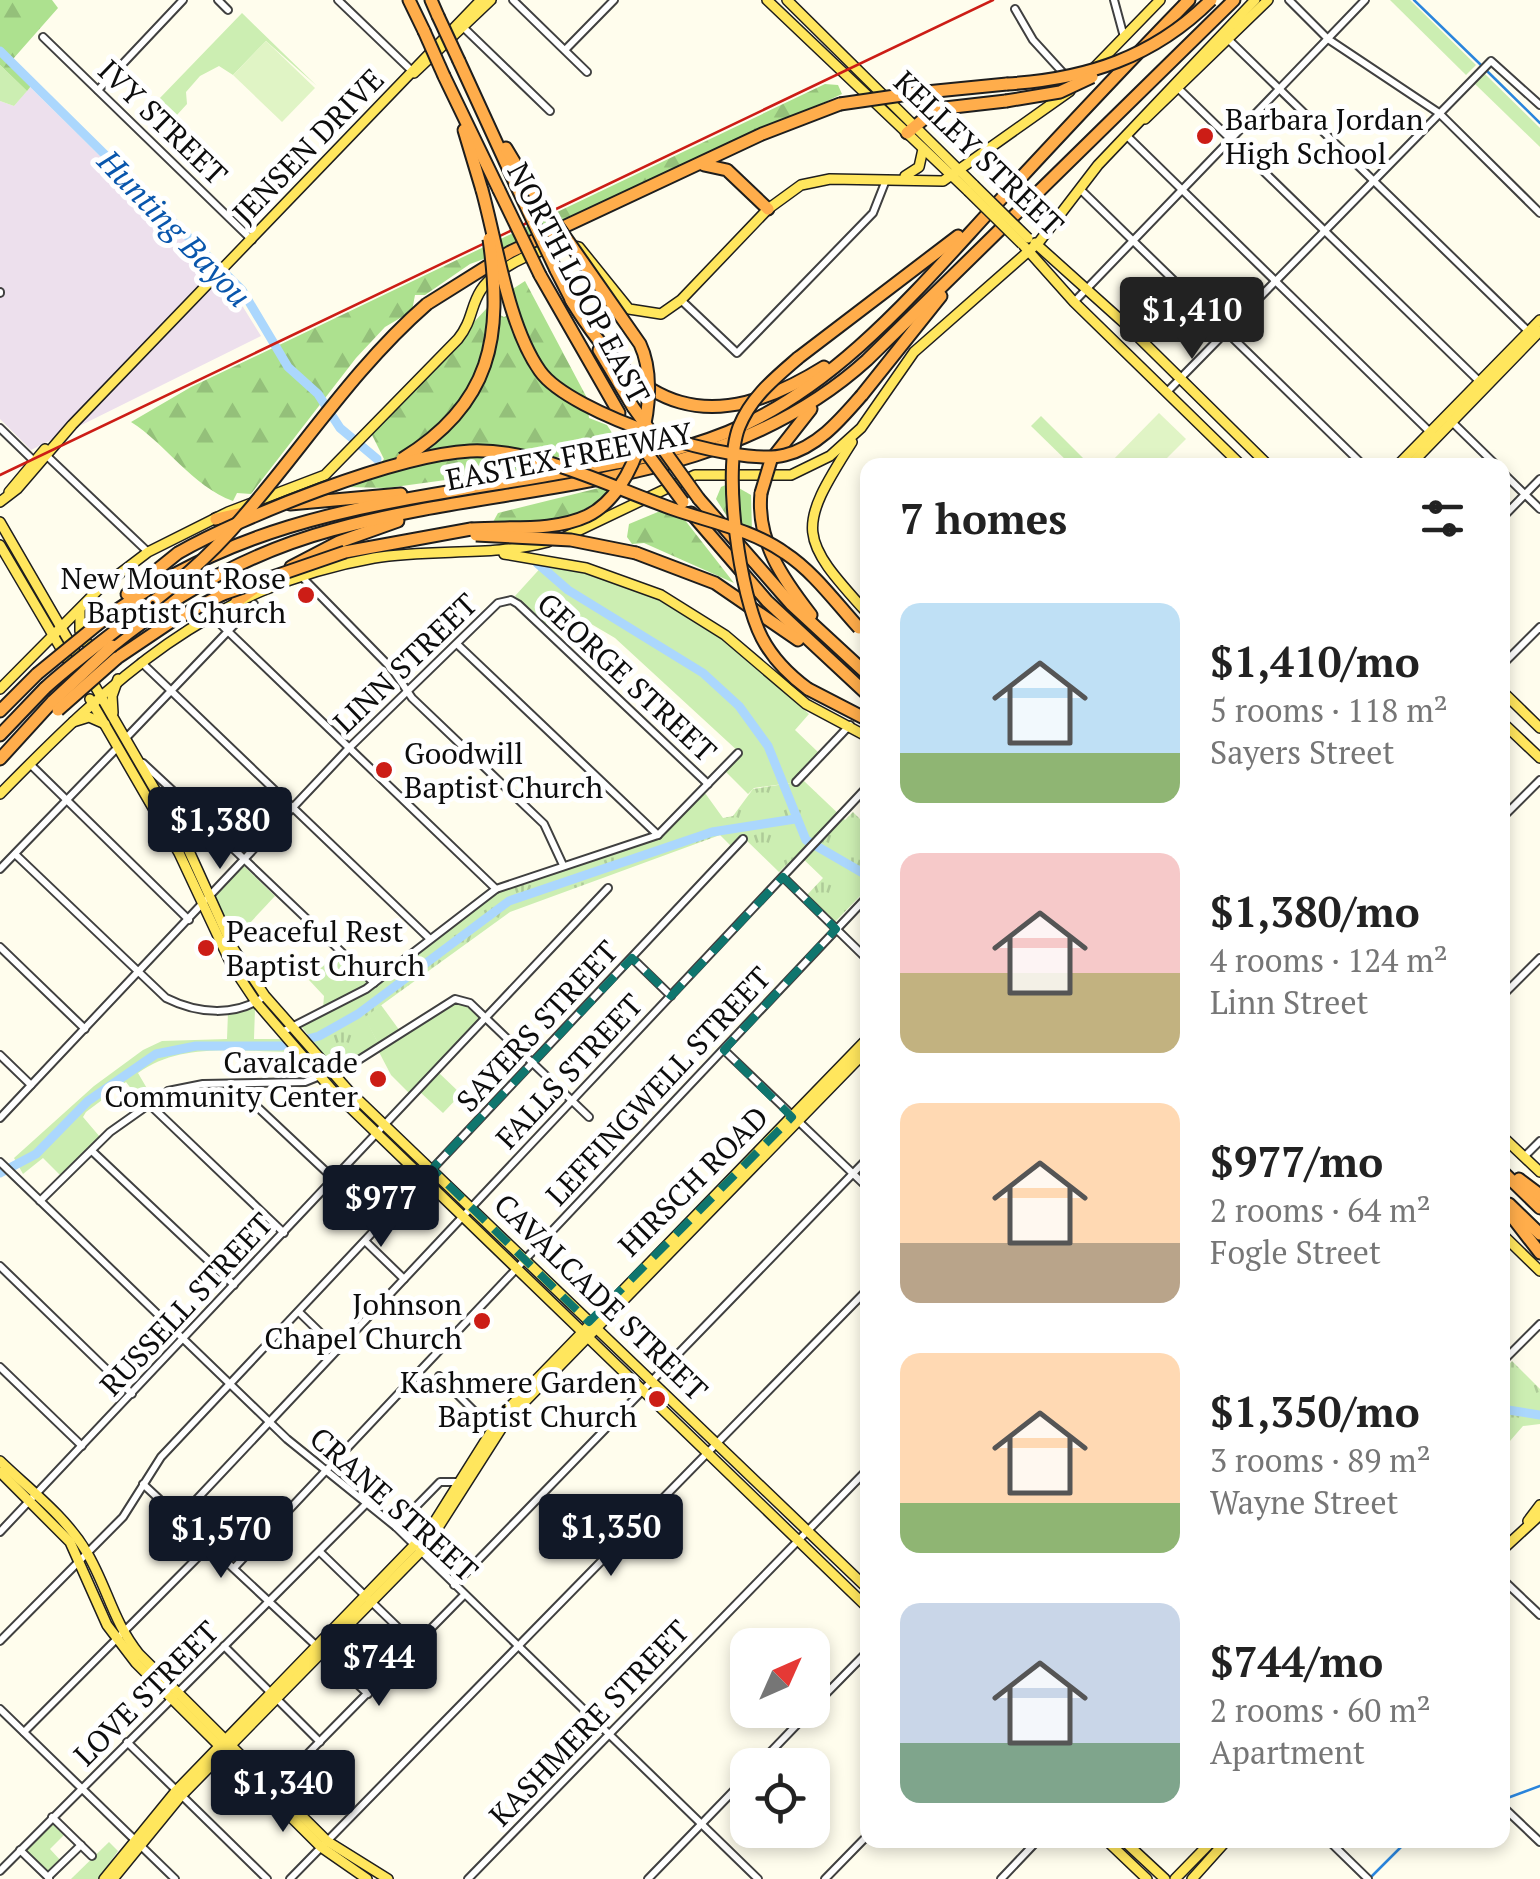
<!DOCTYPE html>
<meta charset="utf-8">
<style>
:root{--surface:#fff;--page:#f6f6f6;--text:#222;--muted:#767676;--accent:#111827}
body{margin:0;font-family:"PT Serif",serif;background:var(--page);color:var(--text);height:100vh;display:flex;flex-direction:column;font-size:38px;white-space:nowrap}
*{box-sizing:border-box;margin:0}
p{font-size:32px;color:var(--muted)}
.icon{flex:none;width:55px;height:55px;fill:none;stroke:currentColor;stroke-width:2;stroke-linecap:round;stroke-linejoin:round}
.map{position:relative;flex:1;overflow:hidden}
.sheet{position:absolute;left:860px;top:458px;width:650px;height:1390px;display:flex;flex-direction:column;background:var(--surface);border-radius:20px;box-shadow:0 5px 15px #0003}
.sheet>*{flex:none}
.needle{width:65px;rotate:45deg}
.tools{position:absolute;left:730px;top:1628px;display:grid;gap:20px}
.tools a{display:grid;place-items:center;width:100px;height:100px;border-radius:20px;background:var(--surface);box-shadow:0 5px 15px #0003;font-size:50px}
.price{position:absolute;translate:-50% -85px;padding:0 22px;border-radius:10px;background:var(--accent);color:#fff;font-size:32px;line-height:65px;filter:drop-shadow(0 2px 5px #0008)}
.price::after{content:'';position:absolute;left:50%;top:60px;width:30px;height:22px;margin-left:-15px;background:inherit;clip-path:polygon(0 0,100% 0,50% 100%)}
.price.selected{background:#222;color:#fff}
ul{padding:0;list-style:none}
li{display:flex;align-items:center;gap:30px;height:250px;padding:0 40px}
li span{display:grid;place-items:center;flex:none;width:280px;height:200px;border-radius:20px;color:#555}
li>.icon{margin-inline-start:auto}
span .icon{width:120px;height:120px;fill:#fffc;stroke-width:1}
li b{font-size:42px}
h2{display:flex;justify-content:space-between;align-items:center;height:120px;padding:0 40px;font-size:42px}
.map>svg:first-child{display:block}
.industrial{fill:#ede0ed}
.grass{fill:#cceeb2}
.forest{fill:url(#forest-firs)}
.park{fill:url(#park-tufts)}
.pitch{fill:#e0f4c5}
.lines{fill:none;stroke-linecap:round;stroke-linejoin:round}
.stream{stroke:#2a85dc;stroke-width:2.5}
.river{stroke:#abd7fd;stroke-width:9}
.minor-casing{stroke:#404040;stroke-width:10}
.major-casing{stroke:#1e1e1e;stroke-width:12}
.highway-casing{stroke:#1e1e1e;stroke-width:15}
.minor{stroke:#fff;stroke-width:6}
.major{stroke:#ffe65d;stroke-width:9}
.highway{stroke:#ffad4b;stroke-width:11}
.rail{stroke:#cc1d16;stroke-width:2.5}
.major-bridge-casing{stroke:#1e1e1e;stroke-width:12;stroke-linecap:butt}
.highway-bridge-casing{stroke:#1e1e1e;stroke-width:15;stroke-linecap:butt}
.major-bridge{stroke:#ffe65d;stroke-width:9}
.highway-bridge{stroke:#ffad4b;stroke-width:11}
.marked{fill:none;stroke:#0f766e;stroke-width:8;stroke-dasharray:20 12;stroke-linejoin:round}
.poi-dot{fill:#cc1d16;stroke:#fff;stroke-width:4}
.labels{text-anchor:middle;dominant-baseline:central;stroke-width:10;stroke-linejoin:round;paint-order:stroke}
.poi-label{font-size:30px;fill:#0d0d0d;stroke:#fff;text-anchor:end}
.street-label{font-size:30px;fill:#0d0d0d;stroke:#fff}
.water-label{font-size:32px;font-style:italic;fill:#0956ac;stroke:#fff}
</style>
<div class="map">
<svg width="1540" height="1879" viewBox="0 0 1540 1879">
<defs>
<pattern id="forest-firs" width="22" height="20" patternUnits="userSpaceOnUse" patternTransform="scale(2.5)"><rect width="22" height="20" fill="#ade18f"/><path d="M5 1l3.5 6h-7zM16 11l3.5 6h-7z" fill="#94c07a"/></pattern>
<pattern id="park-tufts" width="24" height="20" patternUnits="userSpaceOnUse" patternTransform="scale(2.5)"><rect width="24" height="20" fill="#cceeb2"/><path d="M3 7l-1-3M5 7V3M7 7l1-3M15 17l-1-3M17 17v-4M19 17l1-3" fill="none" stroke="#aecb98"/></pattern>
</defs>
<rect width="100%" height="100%" fill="#fffded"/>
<polygon class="industrial" points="30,87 227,281 261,336 31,450 0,419 0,101 14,106"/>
<g class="grass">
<polygon points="1390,0 1410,0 1476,65 1466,75"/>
<polygon points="242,13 317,86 266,41 233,75 219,66 200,76 186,92 187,104 176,116 158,100"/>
<polygon points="0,65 27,91 14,106 0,101"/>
<polygon points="1485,74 1540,128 1540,147 1475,84"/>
<polygon points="1041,416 1083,458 1080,465 1071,465 1031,426"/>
<polygon points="545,563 603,577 673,605 723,639 809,714 795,730 819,753 799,775 804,781 754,788 748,794 724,770 740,753 615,638 576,615 556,635 515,596"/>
<polygon points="244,866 275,896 235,939 215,897"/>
<polygon points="338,951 368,983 323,1008 324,996 309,980"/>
<polygon points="451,1002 465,1002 481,1015 481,1020 410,1094 391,1075 379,1052"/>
<polygon points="381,1005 400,1031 379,1045 364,1017"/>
<path d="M255,1008L254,1039H282L293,1052C242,1052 181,1041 138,1073L152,1097L142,1103L126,1082L86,1112L83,1117L100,1137L62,1177L43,1158L23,1174L14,1158L94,1086L143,1050L162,1041L227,1039L228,1012Z"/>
<polygon points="438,1072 461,1094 443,1113 420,1092"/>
<polygon points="52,1821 66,1833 50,1849 61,1861 47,1872 24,1852"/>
<polygon points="109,1842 118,1851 98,1879 71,1879"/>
</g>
<g class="forest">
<polygon points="0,0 52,0 58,8 13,59 35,81 27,91 0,65"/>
<path d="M825,84L838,85L842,94L514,248L470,264L425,295H415L412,311L385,327L356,358L251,494L237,493L233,501C192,486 166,444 131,422L191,387Z"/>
<polygon points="525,281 587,398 589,418 607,425 621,447 546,459 519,470 387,488 348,487 369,478 384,459 371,433 487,308 504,317 510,314 505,294"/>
<polygon points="730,483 751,495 752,531 735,529 716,499 721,487"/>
<path d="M615,484C585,521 539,527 493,522L498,513Z"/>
<polygon points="665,509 681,515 734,583 644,543 632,544 627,537 629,524"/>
</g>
<g class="park">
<polygon points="804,781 845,820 853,812 867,826 867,895 863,893 835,922 807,895 823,878 798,854 779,872 742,836 731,846 720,835 510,912 365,1017 379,1045 333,1066 300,1025 348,1001 493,892 655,840 705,793 723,818 733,816 753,789"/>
<polygon points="1512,1361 1540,1389 1540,1424 1523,1426 1503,1449 1503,1371"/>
</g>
<g class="pitch">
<polygon points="266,41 315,88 282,122 233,75"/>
<polygon points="1159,413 1186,439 1160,465 1108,465"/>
</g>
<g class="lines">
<g class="stream">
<polyline points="1414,0 1481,65"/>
<polyline points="1487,71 1540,123"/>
<polyline points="1502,1800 1540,1786"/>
<polyline points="1370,1878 1408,1840"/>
</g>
<g class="river">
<polyline points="0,51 242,290 288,367 318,394 340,428 377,459"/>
<polyline points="537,563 568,590 703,673 739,706 768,746 806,840 868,876"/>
<polyline points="0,1173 36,1154 88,1101 156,1054 196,1046 282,1046 319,1036 358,1014 509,901 712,832 795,819"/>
<polyline points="1502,1409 1540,1415"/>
</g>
<defs>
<g id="minor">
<polyline points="218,0 228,10"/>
<polyline points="338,0 413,72"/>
<polyline points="513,0 587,72"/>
<polyline points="1114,0 1124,37"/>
<polyline points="1289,0 1328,39 1439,113 1540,213"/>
<polyline points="1015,9 1033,40 1065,75"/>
<polyline points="463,27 550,111"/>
<polyline points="43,37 252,240"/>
<polyline points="1229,40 1529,332"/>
<polyline points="565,50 614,0"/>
<polyline points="98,90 183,0"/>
<polyline points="1180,90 1480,382"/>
<polyline points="1126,135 1433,435"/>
<polyline points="1081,190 1363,465"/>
<polyline points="0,293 0,292"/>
<polyline points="681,300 737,353 873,213 886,180"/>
<polyline points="1074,302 1365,0"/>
<polyline points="1167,392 1491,61 1540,105"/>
<polyline points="1450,420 1496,465"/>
<polyline points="0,428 34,461"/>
<polyline points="47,456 148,552"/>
<polyline points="1502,472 1540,509"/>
<polyline points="1502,518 1540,479"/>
<polyline points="301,576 393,670 412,698 544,824 563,865"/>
<polyline points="211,615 496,889"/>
<polyline points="458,645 658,835"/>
<polyline points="141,662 430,939"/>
<polyline points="1502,665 1540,627"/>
<polyline points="126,738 254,604"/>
<polyline points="143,763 187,804 191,814 201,818 374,983"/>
<polyline points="30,764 189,920"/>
<polyline points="796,782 850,725"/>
<polyline points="1502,818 1540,780"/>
<path d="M15,854L166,998C198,1014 236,1017 265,996"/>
<polyline points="0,869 117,748"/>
<polyline points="783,877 868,960"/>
<polyline points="0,947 85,1029"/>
<polyline points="632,958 671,996"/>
<polyline points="1502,996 1540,958"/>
<polyline points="282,1032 366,989 496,889 658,835 738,753"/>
<polyline points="724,1050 868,1188"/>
<polyline points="0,1055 31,1085"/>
<polyline points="234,1085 335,1180"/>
<polyline points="148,1103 284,1233"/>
<polyline points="0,1118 349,748 498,603 511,600 518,604 708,784"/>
<polyline points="92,1151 234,1285"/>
<polyline points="1524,1157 1540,1141"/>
<polyline points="0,1162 287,1439 396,1527 758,1879"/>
<polyline points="40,1201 110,1132 168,1091 203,1084 305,1082 357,1061 455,999 470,1003 589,1117"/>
<polyline points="365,1241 404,1279"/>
<polyline points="0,1266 132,1394"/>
<polyline points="299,1312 338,1350"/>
<polyline points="1502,1362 1540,1324"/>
<polyline points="0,1367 82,1446"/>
<polyline points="439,1376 495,1432"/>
<polyline points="143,1484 368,1694"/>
<polyline points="180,1517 868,786"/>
<polyline points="396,1527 440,1482 458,1482"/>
<polyline points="0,1532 608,888"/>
<polyline points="320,1552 415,1644"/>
<polyline points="234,1568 868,896"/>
<polyline points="1502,1579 1540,1615"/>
<polyline points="454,1585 868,1158"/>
<polyline points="0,1641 123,1517 161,1457 743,839"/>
<polyline points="224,1646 320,1742"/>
<polyline points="812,1708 868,1651"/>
<polyline points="0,1709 175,1879"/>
<polyline points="24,1732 209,1546"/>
<polyline points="127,1742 267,1879"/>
<polyline points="758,1765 811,1710"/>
<polyline points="272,1790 463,1596"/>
<polyline points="1502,1806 1540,1842"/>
<polyline points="52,1817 92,1856"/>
<polyline points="1328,1840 1368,1879"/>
<polyline points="20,1850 49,1878"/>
<polyline points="0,1871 367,1503"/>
<polyline points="48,1877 81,1845"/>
<polyline points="290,1879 868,1289"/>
<polyline points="468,1879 868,1469"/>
<polyline points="648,1879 748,1776"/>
<polyline points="825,1879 868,1835"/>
<polyline points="1001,1879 1038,1840"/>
</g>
<g id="major">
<polyline points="767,0 968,191"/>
<polyline points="787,0 974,185"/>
<polyline points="1092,70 1160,0"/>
<polyline points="414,73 491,0"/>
<polyline points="1145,119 1268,0"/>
<polyline points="905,176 919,167 923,149"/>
<polyline points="1035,243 1123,322 1268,465"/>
<polyline points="1024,246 1074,302 1241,465"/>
<path d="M852,442C796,530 798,537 868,614"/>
<polyline points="1398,465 1540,320"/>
<polyline points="1410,465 1540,331"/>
<polyline points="9,492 45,449"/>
<polyline points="0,502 17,489 72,425 481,0"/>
<polyline points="0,522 184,840 233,948 265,996 348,1090 868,1589"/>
<polyline points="563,538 695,475 791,475 830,456 861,428 914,352 1039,242 1098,165 1255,0"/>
<polyline points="0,545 80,681"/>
<polyline points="504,554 586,568 661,595 725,635 806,704 868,737"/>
<polyline points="80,610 80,631 94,655"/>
<path d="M0,689L98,590L148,552L228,512L325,475L458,339C473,320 470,307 481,290C496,266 552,240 579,247L629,309L661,314L681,300L768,209L801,185L830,179L943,181L1070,91"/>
<polyline points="1502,691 1540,728"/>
<polyline points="90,699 179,853 232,966 256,1002 333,1091 868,1608"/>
<polyline points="113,713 112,696 118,679"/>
<polyline points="73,722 89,717 105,724"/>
<polyline points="1502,722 1540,758"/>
<path d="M0,794C112,680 209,587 374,558C432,548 491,557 548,542"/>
<polyline points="170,820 191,814"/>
<polyline points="1502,1136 1540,1172"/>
<polyline points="1502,1234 1540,1271"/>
<path d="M0,1461C29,1489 65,1516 86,1551C107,1586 113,1622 139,1654L327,1841L388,1879"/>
<polyline points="0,1472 70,1542 107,1625 136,1663 321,1847 367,1879"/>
<polyline points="1528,1521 1540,1505"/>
<polyline points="1502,1550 1540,1515"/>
<polyline points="1106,1840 1147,1879"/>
<polyline points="1123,1840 1165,1879"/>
<polyline points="104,1879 175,1792 430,1529 501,1416 868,1038"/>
<polyline points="113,1879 180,1797 427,1545 506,1421 868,1049"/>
<polyline points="1175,1879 1213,1840"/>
<polyline points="1192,1879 1227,1840"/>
</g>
<g id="highway">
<polyline points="409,0 424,31"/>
<polyline points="431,0 438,16"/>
<polyline points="459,61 515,183"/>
<polyline points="444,76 499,190"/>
<polyline points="916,93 1007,84"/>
<polyline points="464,130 482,190"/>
<polyline points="907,133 936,109 1006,101"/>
<polyline points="506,148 524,178"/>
<polyline points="704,165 727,170 768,209"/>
<polyline points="556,270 573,303"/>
<polyline points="540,275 619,413"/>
<path d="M571,300C639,412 710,438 824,367"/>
<polyline points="427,304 510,252 762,134 840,104"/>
<polyline points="599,350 633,407"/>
<polyline points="798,358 958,236"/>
<polyline points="862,395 941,296"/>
<polyline points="771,460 811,409"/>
<path d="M761,493C756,541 783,579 811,615"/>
<polyline points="699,499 791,604 868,675"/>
<polyline points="290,504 401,494"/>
<polyline points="691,513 767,601 868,695"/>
<polyline points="216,519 252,511"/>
<polyline points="345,552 471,529"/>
<polyline points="636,553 715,583 798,640"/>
<polyline points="291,567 339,542 398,521"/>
<polyline points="127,594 178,553"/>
<polyline points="237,601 262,583"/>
<path d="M98,624C237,517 378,504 544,476C607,465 669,456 728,432C840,386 922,284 1002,198C1064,131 1126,65 1189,0"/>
<path d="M112,646C177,593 251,552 332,530C515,479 718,495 867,360L1234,0"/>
<polyline points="117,658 172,621 223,594"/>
<polyline points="808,689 868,720"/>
<polyline points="0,711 37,674"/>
<polyline points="0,735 45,688"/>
<polyline points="0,759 53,701"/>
<polyline points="1502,1171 1540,1208"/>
<polyline points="1519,1179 1540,1195"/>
<polyline points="1502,1204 1540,1253"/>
<polyline points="1509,1204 1540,1234"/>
</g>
</defs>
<use href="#minor" class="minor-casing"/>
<use href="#major" class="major-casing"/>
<use href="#highway" class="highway-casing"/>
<use href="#minor" class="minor"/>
<use href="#major" class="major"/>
<use href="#highway" class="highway"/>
<polyline class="rail" points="0,475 993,0"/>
<defs>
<g id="major-bridge">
<polyline points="974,185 1028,238"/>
<polyline points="968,191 1022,244"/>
</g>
<g id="highway-bridge">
<polyline points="438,16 459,61"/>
<polyline points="424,31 444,76"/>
<path d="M1007,84C1087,79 1154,57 1211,0"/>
<polyline points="1006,101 1060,92 1092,77"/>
<polyline points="840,104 916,93"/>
<polyline points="515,183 556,270"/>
<path d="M482,190C497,244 508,326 540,371C570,414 735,468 785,455C818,447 841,419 862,395"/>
<polyline points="499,190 540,275"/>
<path d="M798,358C775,378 751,397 739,427C722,471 740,596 762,638C773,659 789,675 808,689"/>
<polyline points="633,407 699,499"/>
<polyline points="635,437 683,502"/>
<path d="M402,459C492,404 503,337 489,239"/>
<polyline points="761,493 771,460"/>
<path d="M471,529C508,526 553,532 587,516C638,492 663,392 640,344L524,178"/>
<polyline points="476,535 571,540 636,553"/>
<path d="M178,553C243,516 396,455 470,451C537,448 610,487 673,509C710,522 753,530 785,553C814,572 836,603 859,628"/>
<polyline points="223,594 345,552"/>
<polyline points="37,674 98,624"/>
<path d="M45,688C104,635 173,594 227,535C296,459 349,372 427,304"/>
<polyline points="53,701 112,646"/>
<polyline points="58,710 117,658"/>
</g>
</defs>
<use href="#major-bridge" class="major-bridge-casing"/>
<use href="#highway-bridge" class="highway-bridge-casing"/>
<use href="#major-bridge" class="major-bridge"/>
<use href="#highway-bridge" class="highway-bridge"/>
</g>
<path class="marked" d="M783,877L836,929L724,1050L792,1117L589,1322L432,1169L632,958L671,996Z"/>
<g class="poi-dot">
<circle cx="1205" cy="136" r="10"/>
<circle cx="306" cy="595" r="10"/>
<circle cx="384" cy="770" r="10"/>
<circle cx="206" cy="948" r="10"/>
<circle cx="378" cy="1079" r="10"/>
<circle cx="482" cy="1321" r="10"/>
<circle cx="657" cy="1399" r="10"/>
</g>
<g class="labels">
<g class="poi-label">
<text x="1225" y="119" text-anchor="start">Barbara Jordan<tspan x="1225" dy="34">High School</tspan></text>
<text x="286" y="578">New Mount Rose<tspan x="286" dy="34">Baptist Church</tspan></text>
<text x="404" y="753" text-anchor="start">Goodwill<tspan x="404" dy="34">Baptist Church</tspan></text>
<text x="226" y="931" text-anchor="start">Peaceful Rest<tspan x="226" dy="34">Baptist Church</tspan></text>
<text x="358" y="1062">Cavalcade<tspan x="358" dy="34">Community Center</tspan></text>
<text x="462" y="1304">Johnson<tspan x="462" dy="34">Chapel Church</tspan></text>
<text x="637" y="1382">Kashmere Garden<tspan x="637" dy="34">Baptist Church</tspan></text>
</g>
<g class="street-label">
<text transform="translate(163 122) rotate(44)">IVY STREET</text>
<text transform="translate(308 146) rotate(-46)">JENSEN DRIVE</text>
<text transform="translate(979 153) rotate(44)">KELLEY STREET</text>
<text transform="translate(579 283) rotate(62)">NORTH LOOP EAST</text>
<text transform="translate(569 456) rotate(-11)">EASTEX FREEWAY</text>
<text transform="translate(405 663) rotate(-44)">LINN STREET</text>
<text transform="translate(627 677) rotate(43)">GEORGE STREET</text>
<text transform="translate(537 1026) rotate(-47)">SAYERS STREET</text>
<text transform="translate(569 1071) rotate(-47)">FALLS STREET</text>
<text transform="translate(658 1086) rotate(-47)">LEFFINGWELL STREET</text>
<text transform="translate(693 1181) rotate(-45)">HIRSCH ROAD</text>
<text transform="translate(601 1297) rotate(44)">CAVALCADE STREET</text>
<text transform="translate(186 1304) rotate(-47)">RUSSELL STREET</text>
<text transform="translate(394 1504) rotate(42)">CRANE STREET</text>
<text transform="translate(146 1693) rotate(-45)">LOVE STREET</text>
<text transform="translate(589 1723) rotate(-46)">KASHMERE STREET</text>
</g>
<g class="water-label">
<text transform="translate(175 228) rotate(46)">Hunting Bayou</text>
</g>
</g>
</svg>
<div class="tools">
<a><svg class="needle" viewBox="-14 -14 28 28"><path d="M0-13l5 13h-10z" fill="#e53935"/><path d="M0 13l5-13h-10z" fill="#767676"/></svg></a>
<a><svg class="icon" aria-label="locate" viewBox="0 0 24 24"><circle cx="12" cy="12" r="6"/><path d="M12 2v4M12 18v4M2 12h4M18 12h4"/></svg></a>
</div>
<b class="price selected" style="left:1192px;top:362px">$1,410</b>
<b class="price" style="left:220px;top:872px">$1,380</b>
<b class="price" style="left:381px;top:1250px">$977</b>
<b class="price" style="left:611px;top:1579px">$1,350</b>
<b class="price" style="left:221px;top:1581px">$1,570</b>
<b class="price" style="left:379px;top:1709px">$744</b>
<b class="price" style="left:283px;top:1835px">$1,340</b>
<section class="sheet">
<h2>7 homes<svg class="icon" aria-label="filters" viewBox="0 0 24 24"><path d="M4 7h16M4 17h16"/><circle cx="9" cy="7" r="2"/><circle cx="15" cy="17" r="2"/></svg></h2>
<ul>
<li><span style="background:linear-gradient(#bfe0f5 75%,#8fb573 0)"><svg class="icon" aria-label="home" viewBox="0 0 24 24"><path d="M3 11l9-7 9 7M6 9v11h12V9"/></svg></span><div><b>$1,410/mo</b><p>5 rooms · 118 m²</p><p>Sayers Street</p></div></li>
<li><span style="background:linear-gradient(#f6c9c9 60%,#c2b280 0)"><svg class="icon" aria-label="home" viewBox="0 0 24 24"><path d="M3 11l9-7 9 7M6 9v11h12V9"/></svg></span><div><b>$1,380/mo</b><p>4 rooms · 124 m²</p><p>Linn Street</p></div></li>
<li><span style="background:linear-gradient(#ffd9b3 70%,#b9a48a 0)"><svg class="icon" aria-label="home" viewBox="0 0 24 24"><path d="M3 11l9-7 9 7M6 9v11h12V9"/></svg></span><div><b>$977/mo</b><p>2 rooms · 64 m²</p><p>Fogle Street</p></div></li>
<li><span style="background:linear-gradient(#ffd9b3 75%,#8fb573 0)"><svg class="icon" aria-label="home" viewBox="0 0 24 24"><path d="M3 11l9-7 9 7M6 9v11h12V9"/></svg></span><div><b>$1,350/mo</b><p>3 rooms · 89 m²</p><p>Wayne Street</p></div></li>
<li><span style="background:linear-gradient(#c9d6e8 70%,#7fa58c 0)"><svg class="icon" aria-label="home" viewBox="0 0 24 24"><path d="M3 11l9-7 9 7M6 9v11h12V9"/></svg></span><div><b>$744/mo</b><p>2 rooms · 60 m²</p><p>Apartment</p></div></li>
</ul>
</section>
</div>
